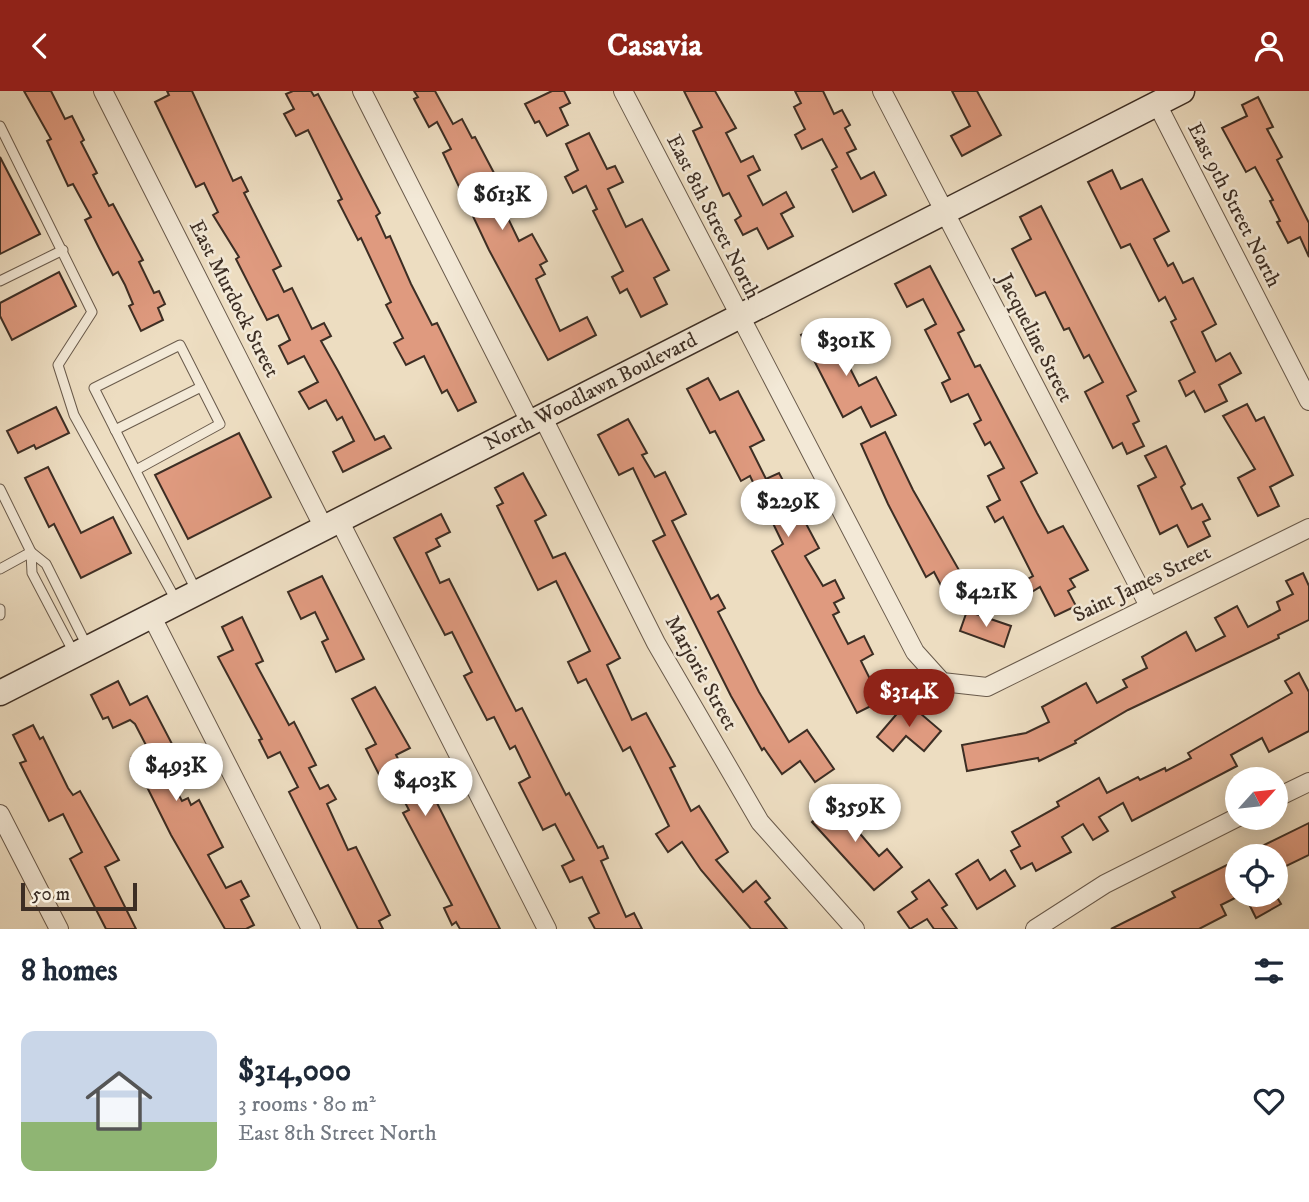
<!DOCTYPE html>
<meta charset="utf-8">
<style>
:root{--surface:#fff;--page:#f2f2f3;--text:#1f2937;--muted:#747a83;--accent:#8f2418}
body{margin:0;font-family:"IM FELL DW Pica",serif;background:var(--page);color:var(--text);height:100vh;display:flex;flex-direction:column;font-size:26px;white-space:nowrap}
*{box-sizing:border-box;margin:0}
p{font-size:23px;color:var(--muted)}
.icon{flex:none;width:38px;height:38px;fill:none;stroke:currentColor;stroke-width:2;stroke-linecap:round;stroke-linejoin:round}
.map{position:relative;height:838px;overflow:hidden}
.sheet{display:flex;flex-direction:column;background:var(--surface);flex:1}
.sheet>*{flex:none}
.needle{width:46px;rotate:63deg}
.fabs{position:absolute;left:1225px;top:676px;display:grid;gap:14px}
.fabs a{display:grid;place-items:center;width:63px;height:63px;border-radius:50%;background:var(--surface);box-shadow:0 4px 18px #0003;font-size:35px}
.scale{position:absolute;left:21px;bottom:18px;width:116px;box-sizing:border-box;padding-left:7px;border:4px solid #3d2e24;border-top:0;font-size:19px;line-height:24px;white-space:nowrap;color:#3d2e24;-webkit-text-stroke:5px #f3e9d7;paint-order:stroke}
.price{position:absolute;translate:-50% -60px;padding:0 16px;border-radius:24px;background:#fff;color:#222;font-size:23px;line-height:46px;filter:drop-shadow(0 2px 4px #0008)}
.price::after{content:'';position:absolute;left:50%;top:42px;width:21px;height:16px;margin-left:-10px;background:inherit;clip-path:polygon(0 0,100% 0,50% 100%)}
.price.current{background:var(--accent);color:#fff}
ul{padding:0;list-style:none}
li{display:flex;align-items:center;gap:21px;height:175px;padding:0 21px}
li span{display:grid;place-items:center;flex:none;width:196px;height:140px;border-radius:14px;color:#555}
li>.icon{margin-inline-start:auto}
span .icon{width:84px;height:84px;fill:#fffc;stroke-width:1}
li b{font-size:30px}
h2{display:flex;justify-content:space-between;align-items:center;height:84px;padding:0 21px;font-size:30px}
header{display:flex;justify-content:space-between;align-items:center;height:91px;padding:0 21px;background:var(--accent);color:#fff;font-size:32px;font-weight:700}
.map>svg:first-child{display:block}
.building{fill:#df9a7f;stroke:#3d2e24;stroke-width:2}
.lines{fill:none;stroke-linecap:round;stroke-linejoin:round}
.service-casing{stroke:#695a4b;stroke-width:11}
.minor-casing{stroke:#695a4b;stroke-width:20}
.secondary-casing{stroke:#3d2e24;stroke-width:27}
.service{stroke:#f3e9d7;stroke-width:9}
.minor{stroke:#f3e9d7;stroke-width:18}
.secondary{stroke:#f3e9d7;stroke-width:24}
.labels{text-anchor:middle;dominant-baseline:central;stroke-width:5;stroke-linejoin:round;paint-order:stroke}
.street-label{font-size:21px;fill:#3d2e24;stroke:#f3e9d7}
</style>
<header><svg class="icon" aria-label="back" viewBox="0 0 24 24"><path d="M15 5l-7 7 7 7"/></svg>Casavia<svg class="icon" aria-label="person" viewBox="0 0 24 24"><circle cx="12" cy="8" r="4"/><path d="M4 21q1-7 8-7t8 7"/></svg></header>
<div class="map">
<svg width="1309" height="838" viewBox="0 0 1309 838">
<rect width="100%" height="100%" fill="#edddc1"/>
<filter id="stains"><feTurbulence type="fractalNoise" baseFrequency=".00286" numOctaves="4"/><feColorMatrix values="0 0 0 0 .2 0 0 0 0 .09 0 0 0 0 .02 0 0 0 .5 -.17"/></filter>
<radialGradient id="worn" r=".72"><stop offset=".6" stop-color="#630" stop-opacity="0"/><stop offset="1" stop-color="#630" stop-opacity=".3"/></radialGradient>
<g class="building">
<polygon points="24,0 51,0 65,28 72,25 84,49 81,51 97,82 93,84 109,115 113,113 143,169 139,171 154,202 159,200 165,213 158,217 163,229 141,240 129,215 133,213 125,194 118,181 113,184 99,157 85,129 91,126 73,93 68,95 47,50 51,48"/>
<polygon points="167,0 192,0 233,90 241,86 248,100 244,102 281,175 273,179 284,201 292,197 312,238 324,232 331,245 321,250 338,280 375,349 384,345 391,357 343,381 333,361 354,350 342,326 337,329 326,309 309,318 299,301 318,291 304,265 288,273 279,255 290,249 278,224 267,229 236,168 239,166 213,124 218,121 204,92 196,96 155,11 169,4"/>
<polygon points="293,0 311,0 314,5 318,3 380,122 376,125 386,147 390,145 411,193 432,234 437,232 476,311 458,320 447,299 442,302 424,265 406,274 394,252 403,247 386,214 391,211 361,147 358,149 338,110 342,108 308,39 296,45 284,23 294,18 286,3"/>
<polygon points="414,0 435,0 453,33 462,28 472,47 475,46 494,82 488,86 519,150 532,143 547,170 540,174 545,183 536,188 560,240 587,226 596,244 548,269 489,159 443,62 451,58 437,31 429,36 414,8 418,6"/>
<polygon points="552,0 564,0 570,12 560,17 568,34 547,45 539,30 535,32 525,13"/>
<polygon points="684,0 715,0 736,37 726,42 741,71 753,65 760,79 748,85 763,114 786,101 794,116 781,123 793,145 768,158 757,137 743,144 735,129 741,125 729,102 723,105 693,40 702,36"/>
<polygon points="795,0 823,0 834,23 842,19 850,34 845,37 856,58 847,62 861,88 874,81 886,104 853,121 832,79 837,76 822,48 802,58 795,44 805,38 794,16 801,12"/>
<polygon points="952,0 977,0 1001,44 962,65 951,45 970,35"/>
<polygon points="1258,6 1273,36 1267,38 1282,66 1277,69 1309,132 1309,166 1300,146 1288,152 1277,131 1280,130 1270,110 1273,109 1255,76 1246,81 1222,37 1247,25 1242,14"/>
<polygon points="589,42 607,78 615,75 623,91 608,98 626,136 642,128 669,179 654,187 667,213 641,226 627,198 620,202 612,186 623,180 593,120 597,118 586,95 573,102 565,86 578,79 566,53"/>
<polygon points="0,66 40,143 0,163"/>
<polygon points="1112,79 1121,98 1142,88 1169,140 1154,148 1168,175 1173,172 1183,192 1193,187 1216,233 1202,241 1216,270 1230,262 1241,282 1219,294 1227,310 1205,321 1194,300 1186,305 1179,290 1195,281 1171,231 1176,228 1165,206 1159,210 1130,153 1121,157 1088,91"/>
<polygon points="1041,115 1136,300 1127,305 1139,330 1133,333 1144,355 1127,363 1122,352 1113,357 1085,301 1103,291 1089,264 1084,267 1069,237 1064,239 1045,201 1036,205 1012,158 1031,148 1020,126"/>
<polygon points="930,175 964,239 958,242 975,276 980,274 1037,382 1021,391 1037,422 1048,442 1063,435 1088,479 1070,488 1075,496 1068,500 1076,515 1055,525 1040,496 1030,502 1024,490 1033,485 1003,426 995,431 987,416 1000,409 988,385 1004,377 990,351 985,354 974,333 981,329 968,303 951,311 942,292 950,288 925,239 936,233 923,208 907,216 895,193"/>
<polygon points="59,181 76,215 12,249 0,225 0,212"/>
<polygon points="826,230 859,295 876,286 896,324 871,336 861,316 843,326 801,244"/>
<polygon points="708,287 720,309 738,300 764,349 750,356 766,388 779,382 819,457 805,465 823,495 835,489 844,507 834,512 839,521 833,524 848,553 864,545 873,563 861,570 876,600 866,605 871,615 857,622 772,460 783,453 750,385 741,390 715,340 710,342 687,298"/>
<polygon points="1247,313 1256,330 1264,326 1293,384 1270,396 1279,415 1258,425 1238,387 1255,378 1223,325"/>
<polygon points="56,316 69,342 36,358 34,354 18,362 7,340"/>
<polygon points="628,328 647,362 642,364 655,386 665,381 686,423 672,430 711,508 718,504 725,517 718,521 759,601 789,651 807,639 834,678 815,691 800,670 782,683 764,657 762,659 731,605 653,450 665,444 633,377 619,384 598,344"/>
<polygon points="885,341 913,399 967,493 946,504 934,481 926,486 888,413 861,353"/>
<polygon points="239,342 271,406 188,448 155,384"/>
<polygon points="1166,355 1185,393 1181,396 1192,418 1202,413 1210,428 1203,431 1210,445 1188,456 1177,434 1160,443 1138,395 1156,386 1145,365"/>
<polygon points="48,376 81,442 113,426 131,462 81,487 54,433 49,436 25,387"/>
<polygon points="523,382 546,424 535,430 553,467 565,462 620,567 607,574 632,629 646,622 675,675 670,677 691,720 699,715 728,761 716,769 743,801 756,790 770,807 765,811 787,838 751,838 701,779 682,751 668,761 656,743 669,735 630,656 623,660 586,588 578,592 568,571 590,560 556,490 538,499 497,415 503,412 495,397"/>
<polygon points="441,423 450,441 436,448 440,455 426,462 440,492 449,488 516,620 522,617 566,704 569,702 598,757 603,755 608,767 601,770 626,826 634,822 642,838 595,838 589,827 599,822 582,786 570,791 562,775 574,769 555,733 543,739 519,692 530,686 515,655 510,658 494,626 487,629 464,585 472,581 452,541 445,544 394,447"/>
<polygon points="1303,482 1309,495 1309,529 1278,544 1279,547 1128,619 1075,650 1076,652 1039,670 1038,667 967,680 962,654 1026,642 1049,631 1042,616 1086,592 1097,612 1127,596 1123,589 1147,577 1142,566 1186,541 1196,560 1225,545 1215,527 1237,515 1248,536 1280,519 1277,511 1293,503 1286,490"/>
<polygon points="322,485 364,568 336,581 322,551 328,548 315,521 301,528 288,501"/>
<polygon points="967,520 1011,535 1004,556 960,540"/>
<polygon points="242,526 263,570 256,573 289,634 294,631 316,674 309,677 320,698 328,694 336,708 327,713 348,759 356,756 390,824 379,830 383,838 358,838 289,701 298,696 280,661 268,667 259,649 262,648 218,566 233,559 222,536"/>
<polygon points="1299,582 1309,601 1309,640 1269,661 1262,647 1231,664 1237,675 1132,730 1123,712 1099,726 1108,740 1093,749 1083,733 1062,746 1071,761 1036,780 1032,772 1021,778 1011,760 1020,755 1012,741 1059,715 1057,711 1099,687 1107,702 1138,686 1140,689 1165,677 1166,680 1191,667 1188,662 1292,602 1285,590"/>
<polygon points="118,590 130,614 147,605 184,676 168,684 182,710 188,707 191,714 199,709 223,756 208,764 226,797 241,790 249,805 241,809 254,834 246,838 225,838 171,744 132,666 148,658 135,633 130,629 113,637 108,626 103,628 91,604"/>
<polygon points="375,596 410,657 396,664 414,699 427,692 500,838 460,838 456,831 452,834 444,817 452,814 403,722 409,719 398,698 389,703 366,658 376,653 352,608"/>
<polygon points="907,611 941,640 924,660 906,645 893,660 877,646"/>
<polygon points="33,634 40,648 43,646 68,697 73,704 80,700 119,769 105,776 136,838 106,838 70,768 82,761 63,723 49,730 20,672 26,670 13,644"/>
<polygon points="840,706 863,732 856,738 879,765 887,758 902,776 874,799 812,731"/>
<polygon points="1309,732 1309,764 1276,780 1276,765 1242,765"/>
<polygon points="978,769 990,789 1005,779 1015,795 977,818 956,783"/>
<polygon points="1237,769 1237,800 1231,803 1243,803 1221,814 1226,824 1199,838 1111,838 1175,806 1172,801"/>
<polygon points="929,789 947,814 942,817 957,838 934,838 927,828 910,838 898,821 917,808 912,801"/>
<polygon points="1244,803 1275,803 1281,813 1256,827"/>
</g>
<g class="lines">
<defs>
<g id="service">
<polyline points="0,35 92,221 58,274 74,324 177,511"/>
<polyline points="0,190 63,159"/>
<polyline points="115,339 201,296"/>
<path d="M136,379L220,333L180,254L94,297C128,365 162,433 197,501"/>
<polyline points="0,398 31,461 0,478"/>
<polyline points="0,518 0,524"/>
<polyline points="74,562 32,482 31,461 46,473 88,557"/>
</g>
<g id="minor">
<polyline points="103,0 324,437"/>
<polyline points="362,0 530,331"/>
<polyline points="623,0 915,561 942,591 987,596 1309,437"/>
<polyline points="882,0 1149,515"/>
<polyline points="1157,13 1309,310"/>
<polyline points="542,325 656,552 760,731 855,838"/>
<polyline points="339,429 547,838"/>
<polyline points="152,526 311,838"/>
<polyline points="1276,707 1309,691"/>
<polyline points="0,723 59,838"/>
<polyline points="1035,838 1105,793 1238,726"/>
</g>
<g id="secondary">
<path id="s1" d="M0,602L1182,0"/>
</g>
</defs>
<use href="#service" class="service-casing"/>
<use href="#minor" class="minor-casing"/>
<use href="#secondary" class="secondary-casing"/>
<use href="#service" class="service"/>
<use href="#minor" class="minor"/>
<use href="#secondary" class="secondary"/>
</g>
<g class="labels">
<g class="street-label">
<text transform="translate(1234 114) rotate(63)">East 9th Street North</text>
<text transform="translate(713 126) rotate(63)">East 8th Street North</text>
<text transform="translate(234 208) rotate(63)">East Murdock Street</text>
<text transform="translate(1035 247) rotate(63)">Jacqueline Street</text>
<text stroke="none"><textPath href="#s1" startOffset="663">North Woodlawn Boulevard</textPath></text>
<text transform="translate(1142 493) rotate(-26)">Saint James Street</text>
<text transform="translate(701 582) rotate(61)">Marjorie Street</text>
</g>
</g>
<rect width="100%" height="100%" filter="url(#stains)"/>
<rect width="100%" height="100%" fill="url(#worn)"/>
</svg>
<div class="fabs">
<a><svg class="needle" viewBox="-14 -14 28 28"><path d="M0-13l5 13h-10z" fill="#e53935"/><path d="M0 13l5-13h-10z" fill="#747a83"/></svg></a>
<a><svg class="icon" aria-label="locate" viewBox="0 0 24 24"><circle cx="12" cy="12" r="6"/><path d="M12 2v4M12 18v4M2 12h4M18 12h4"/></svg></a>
</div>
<div class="scale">50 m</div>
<b class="price" style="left:502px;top:141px">$613K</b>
<b class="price" style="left:846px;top:287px">$301K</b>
<b class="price" style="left:788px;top:448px">$229K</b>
<b class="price" style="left:986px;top:538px">$421K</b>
<b class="price current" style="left:909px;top:638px">$314K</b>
<b class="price" style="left:176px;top:712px">$493K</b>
<b class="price" style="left:425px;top:727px">$403K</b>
<b class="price" style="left:855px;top:753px">$359K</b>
</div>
<section class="sheet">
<h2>8 homes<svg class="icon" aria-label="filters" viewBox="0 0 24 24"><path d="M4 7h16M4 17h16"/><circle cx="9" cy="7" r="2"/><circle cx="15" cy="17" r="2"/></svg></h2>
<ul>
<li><span style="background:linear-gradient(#c9d6e8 65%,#8fb573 0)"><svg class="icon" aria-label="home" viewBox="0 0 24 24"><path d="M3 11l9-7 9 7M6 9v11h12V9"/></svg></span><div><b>$314,000</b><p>3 rooms · 80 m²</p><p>East 8th Street North</p></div><svg class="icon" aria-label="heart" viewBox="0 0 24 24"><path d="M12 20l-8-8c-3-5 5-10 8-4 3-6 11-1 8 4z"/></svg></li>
</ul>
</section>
